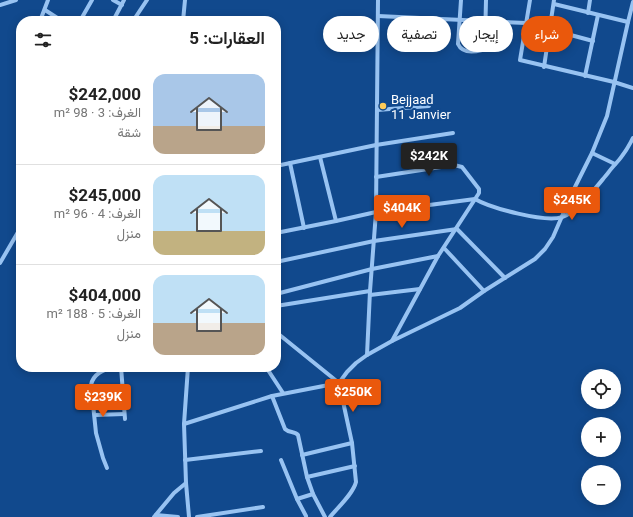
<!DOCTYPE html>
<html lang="ar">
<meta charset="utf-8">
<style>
:root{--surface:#fff;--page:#f2f2f2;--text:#222;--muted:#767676;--line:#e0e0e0;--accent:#ea580c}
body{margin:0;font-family:Roboto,Vazirmatn,sans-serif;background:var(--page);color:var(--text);direction:rtl;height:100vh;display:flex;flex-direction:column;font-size:15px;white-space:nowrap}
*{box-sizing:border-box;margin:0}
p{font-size:13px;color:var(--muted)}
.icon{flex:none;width:22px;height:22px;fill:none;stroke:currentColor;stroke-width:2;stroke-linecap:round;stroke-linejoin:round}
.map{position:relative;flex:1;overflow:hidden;direction:ltr}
.side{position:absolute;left:16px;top:16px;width:265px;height:356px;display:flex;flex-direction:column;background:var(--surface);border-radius:16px;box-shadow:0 2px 10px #0003;direction:rtl}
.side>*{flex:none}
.banner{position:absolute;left:293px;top:16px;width:280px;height:36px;direction:rtl;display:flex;gap:8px}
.buttons{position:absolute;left:581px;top:369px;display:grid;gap:8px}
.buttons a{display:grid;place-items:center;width:40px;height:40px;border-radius:50%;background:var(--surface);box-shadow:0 2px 10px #0003;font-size:20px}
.price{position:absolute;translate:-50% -34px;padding:0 9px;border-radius:4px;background:var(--accent);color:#fff;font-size:13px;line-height:26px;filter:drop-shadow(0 1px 2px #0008)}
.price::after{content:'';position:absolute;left:50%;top:24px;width:12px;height:9px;margin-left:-6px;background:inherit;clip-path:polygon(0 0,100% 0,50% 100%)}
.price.active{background:#222;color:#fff}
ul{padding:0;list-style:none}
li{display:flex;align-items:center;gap:12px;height:100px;padding:0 16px}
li+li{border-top:1px solid var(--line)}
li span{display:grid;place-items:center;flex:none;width:112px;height:80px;border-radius:12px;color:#555}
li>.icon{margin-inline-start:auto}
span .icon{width:48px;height:48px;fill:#fffc;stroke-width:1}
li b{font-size:17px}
h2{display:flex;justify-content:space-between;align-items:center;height:48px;padding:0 16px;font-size:17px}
.tag{padding:0 14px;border-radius:18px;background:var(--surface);box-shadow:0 2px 10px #0003;font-size:14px;line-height:36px}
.tag.active{background:var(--accent);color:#fff}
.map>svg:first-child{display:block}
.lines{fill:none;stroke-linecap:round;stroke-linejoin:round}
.street{stroke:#98c3f2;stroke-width:4}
.poi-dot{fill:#ffcc59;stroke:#11498d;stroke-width:1.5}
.labels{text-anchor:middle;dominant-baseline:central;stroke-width:4;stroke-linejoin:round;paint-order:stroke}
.poi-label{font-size:13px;fill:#fff;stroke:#11498d;text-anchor:start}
</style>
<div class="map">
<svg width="633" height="517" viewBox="0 0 633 517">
<rect width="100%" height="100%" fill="#11498d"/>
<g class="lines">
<g class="street">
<polyline points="113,0 122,5"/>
<path d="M461,0L458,44C462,53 474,52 482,50L485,41L486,0"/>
<polyline points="530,0 520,60 614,82 633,88"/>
<polyline points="554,4 628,22"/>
<polyline points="0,5 16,0"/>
<polyline points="45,10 62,21"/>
<polyline points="588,13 590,0"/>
<polyline points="378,16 526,23 593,41"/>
<polyline points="40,21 48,0"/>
<polyline points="80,21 92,0"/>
<polyline points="113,21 124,0"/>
<polyline points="133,21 147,0"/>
<polyline points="183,21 185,0"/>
<polyline points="544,67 554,0"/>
<polyline points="585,76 598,15"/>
<polyline points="377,110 429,106"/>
<polyline points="592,153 615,164"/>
<polyline points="320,157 336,221"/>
<polyline points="290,163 304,228"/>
<polyline points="276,166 376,145 453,133"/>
<polyline points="376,177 454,165 462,167 479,189 479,193 438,256 392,341"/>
<path d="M276,233L336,221L376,212L475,199C490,208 546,223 562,217C578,212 597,186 608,173C612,167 618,162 622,156C626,151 630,144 633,138"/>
<polyline points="444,248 484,291"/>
<polyline points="276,262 374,241 457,229 505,278"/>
<polyline points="0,263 21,227"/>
<polyline points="276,294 372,269 438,256"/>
<polyline points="370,295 420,289"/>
<polyline points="276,306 370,291"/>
<path d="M276,332L339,383L352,443L356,482C353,494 338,507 330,517"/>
<polyline points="367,355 370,291 376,212 378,0"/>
<polyline points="121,367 125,419"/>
<polyline points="188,367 184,424 186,483 189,517"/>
<polyline points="266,367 283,393"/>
<polyline points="92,391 123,390"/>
<path d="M272,396L285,429C289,433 295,431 298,435L307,477L313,494L325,517"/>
<polyline points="95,415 124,414"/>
<polyline points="184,424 272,396 339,383 347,372 356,363 367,355 392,341 460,308 484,291 535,259 545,249 553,237 573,191 592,153 607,116 628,22 633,2"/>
<polyline points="302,455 352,443"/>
<polyline points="185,460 261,451"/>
<polyline points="281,460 297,499 306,516"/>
<path d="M107,468L103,458L96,433L91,385C93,374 103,370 113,367"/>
<polyline points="307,477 355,466"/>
<polyline points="297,499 313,494"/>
<polyline points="156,515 178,517"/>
<polyline points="154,517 174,493 186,483"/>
<polyline points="197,517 263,507"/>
</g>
</g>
<circle class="poi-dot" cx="383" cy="106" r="4"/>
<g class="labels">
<g class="poi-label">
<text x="391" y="99">Bejjaad<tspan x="391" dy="15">11 Janvier</tspan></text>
</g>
</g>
</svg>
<div class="buttons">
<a><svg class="icon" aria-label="locate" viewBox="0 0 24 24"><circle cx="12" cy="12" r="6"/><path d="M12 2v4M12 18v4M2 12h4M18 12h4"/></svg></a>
<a>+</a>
<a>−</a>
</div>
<b class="price active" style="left:429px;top:177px">$242K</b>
<b class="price" style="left:572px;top:221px">$245K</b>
<b class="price" style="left:402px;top:229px">$404K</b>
<b class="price" style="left:353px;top:413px">$250K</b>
<b class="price" style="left:103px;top:418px">$239K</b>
<div class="banner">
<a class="tag active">شراء</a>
<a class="tag">إيجار</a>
<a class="tag">تصفية</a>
<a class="tag">جديد</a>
</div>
<section class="side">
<h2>العقارات: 5<svg class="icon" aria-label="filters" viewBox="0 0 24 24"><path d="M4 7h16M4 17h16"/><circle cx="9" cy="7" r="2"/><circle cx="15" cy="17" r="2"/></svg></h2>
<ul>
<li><span style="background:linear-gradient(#a9c7e8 65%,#b9a48a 0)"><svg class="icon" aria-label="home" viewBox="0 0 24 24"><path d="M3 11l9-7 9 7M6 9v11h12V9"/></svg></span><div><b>$242,000</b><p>الغرف: 3 · 98 m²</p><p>شقة</p></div></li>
<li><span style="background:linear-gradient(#bfe0f5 70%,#c2b280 0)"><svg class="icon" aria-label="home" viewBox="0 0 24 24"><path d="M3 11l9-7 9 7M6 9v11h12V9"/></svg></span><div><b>$245,000</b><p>الغرف: 4 · 96 m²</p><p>منزل</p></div></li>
<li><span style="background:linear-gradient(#bfe0f5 60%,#b9a48a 0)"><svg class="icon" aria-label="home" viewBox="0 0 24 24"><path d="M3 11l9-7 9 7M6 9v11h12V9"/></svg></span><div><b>$404,000</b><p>الغرف: 5 · 188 m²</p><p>منزل</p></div></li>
</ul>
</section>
</div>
